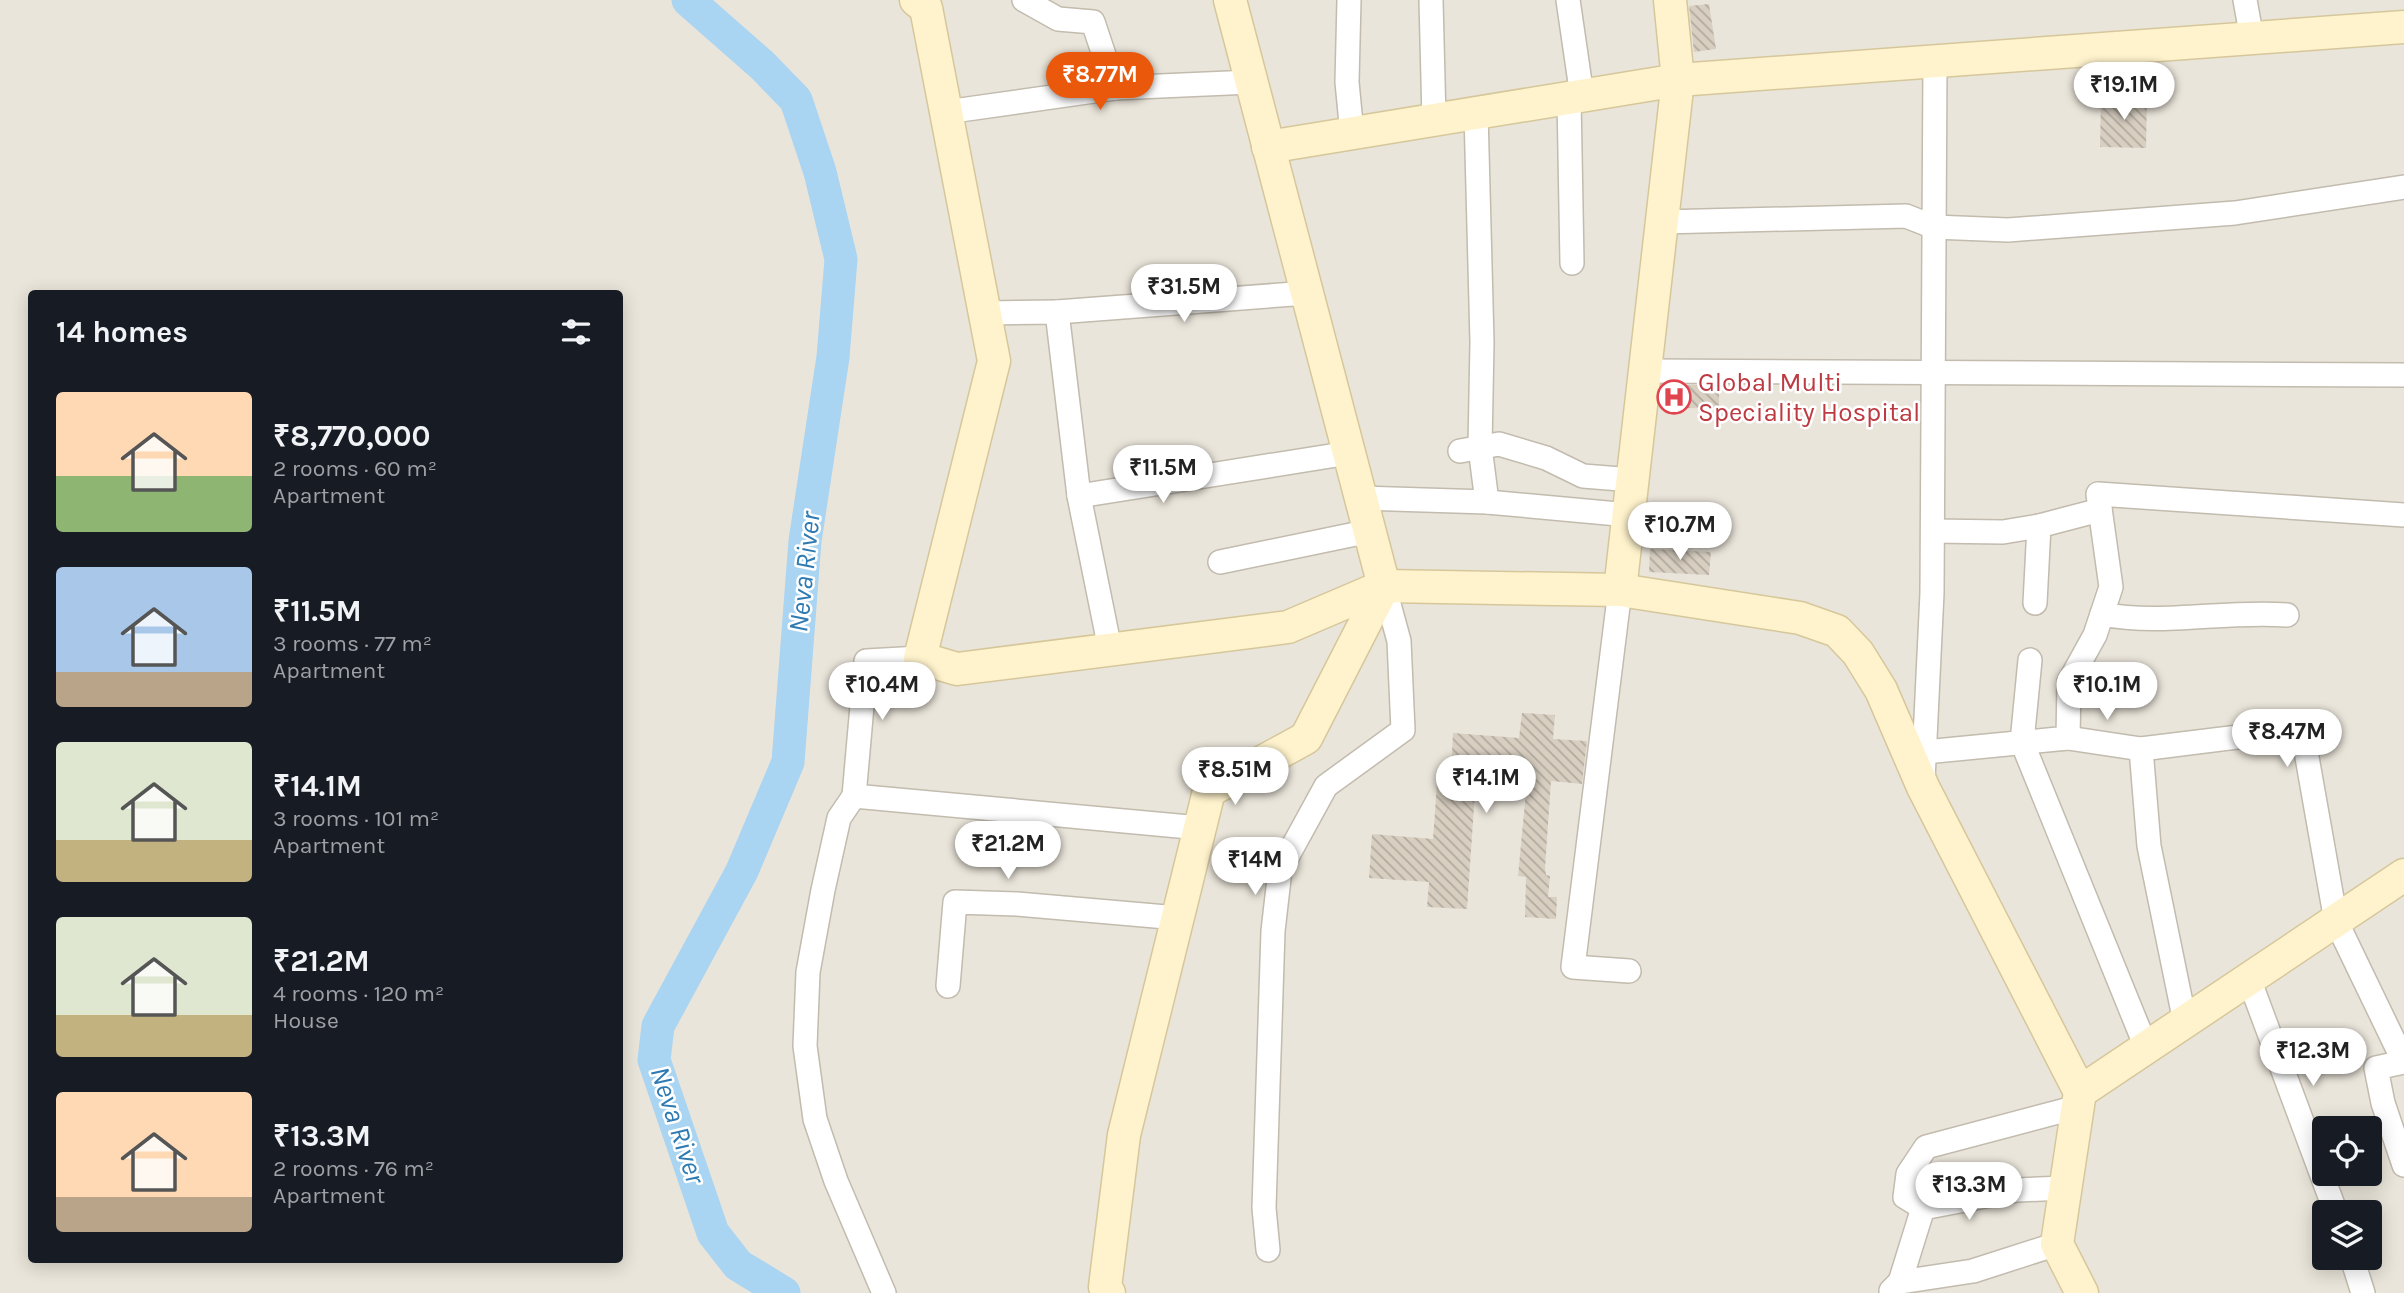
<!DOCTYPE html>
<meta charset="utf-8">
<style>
:root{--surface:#171b24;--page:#20242c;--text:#f1f3f6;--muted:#9ea1a6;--accent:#ea580c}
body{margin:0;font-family:Karla,sans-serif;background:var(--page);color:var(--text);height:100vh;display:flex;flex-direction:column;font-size:26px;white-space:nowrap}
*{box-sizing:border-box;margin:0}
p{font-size:23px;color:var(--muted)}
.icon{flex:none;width:38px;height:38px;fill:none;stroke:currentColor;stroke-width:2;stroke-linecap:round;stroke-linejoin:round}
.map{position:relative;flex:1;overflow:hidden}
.drawer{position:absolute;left:28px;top:290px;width:595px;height:973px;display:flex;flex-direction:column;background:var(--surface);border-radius:7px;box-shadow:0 4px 18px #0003}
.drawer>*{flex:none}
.tools{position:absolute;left:2312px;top:1116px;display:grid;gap:14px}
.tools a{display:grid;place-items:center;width:70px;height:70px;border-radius:7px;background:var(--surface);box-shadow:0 4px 18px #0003;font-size:35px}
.price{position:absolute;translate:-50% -60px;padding:0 16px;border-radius:24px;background:#fff;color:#222;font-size:23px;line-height:46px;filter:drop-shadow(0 2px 4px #0008)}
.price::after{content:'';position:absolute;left:50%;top:42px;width:21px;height:16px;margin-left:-10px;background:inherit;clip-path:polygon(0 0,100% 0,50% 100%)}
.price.on{background:var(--accent);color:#fff}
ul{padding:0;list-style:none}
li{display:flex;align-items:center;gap:21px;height:175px;padding:0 28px}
li span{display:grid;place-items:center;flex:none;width:196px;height:140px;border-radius:7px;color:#555}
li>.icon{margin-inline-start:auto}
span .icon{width:84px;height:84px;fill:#fffc;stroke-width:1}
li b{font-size:30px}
h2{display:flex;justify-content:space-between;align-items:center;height:84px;padding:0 28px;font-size:30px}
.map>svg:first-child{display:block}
.residential{fill:#eae5da;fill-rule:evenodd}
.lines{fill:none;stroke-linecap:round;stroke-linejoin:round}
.river{stroke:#a9d4f2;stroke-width:33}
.building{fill:url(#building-back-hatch)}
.street-casing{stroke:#c2bbae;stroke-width:26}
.secondary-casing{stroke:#d6c79b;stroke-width:35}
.street{stroke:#fff;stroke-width:23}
.secondary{stroke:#fff3cd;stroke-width:32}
.labels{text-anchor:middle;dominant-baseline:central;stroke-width:5;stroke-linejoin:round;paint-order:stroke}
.health-label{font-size:26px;fill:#be3a42;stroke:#fff;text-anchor:start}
.water-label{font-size:28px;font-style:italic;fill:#2e7ab2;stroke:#fff}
</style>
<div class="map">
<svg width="2404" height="1293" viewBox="0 0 2404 1293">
<defs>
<pattern id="building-back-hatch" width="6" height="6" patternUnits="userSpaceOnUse" patternTransform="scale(1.75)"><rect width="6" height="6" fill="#d8cfc1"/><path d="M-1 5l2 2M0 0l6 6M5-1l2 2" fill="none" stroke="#b1aa9e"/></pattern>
</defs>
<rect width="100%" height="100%" fill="#f6f3ec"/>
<path class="residential" d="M0,0H2404V1293H0ZM32,294H620V1260H32ZM2324,1129H2370V1174H2324ZM2324,1213H2370V1258H2324Z"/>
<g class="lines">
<polyline class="river" points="688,0 762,65 796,100 820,172 841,259 833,357 805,541 788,762 742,871 658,1026 654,1060 713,1233 738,1265 784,1293"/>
</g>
<g class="building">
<polygon points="1709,4 1716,49 1694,52 1689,6"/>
<polygon points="2101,97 2147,98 2146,148 2100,147"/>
<polygon points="1662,385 1719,385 1719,409 1660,407"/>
<polygon points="1650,549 1711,552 1709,575 1649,572"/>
<polygon points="1522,713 1555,715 1553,739 1587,741 1582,784 1551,781 1545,868 1546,875 1550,876 1548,897 1557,897 1556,919 1525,917 1526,877 1518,876 1527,781 1476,778 1467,909 1427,907 1429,882 1369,878 1372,834 1433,839 1438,770 1451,772 1453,733 1519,738"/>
</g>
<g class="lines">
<defs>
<g id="street">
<polyline points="1024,0 1058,19 1093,22 1115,88"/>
<polyline points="1349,0 1347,82 1352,134"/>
<polyline points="1431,0 1434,120"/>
<polyline points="1568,0 1582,96"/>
<polyline points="2245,0 2252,39"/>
<polyline points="1569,98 1572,263"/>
<polyline points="946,112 1115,88 1251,82"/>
<polyline points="1476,113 1482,342 1480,447 1487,502"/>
<polyline points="1662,222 1906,216 1934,227 2008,230 2235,213 2404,187"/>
<polyline points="1057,312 1307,293"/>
<polyline points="985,313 1057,312 1079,496"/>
<polyline points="1646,371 2404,375"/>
<polyline points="1460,451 1499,444 1546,458 1583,476 1633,480"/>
<polyline points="1361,498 1487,502 1629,515"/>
<polyline points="1933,531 2003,532 2039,526 2100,510"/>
<polyline points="1220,562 1370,531"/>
<polyline points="1620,590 1573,967 1629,971"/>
<polyline points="2035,603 2039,526"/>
<path d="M2102,614C2162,626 2225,610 2287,615"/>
<polyline points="1110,649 1079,496 1349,453"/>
<polyline points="2030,660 2022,742 2146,1047"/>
<polyline points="2068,738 2141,749 2302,729 2336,921 2404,1062 2376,1068 2383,1103 2404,1165"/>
<polyline points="2141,749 2149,846 2185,1022"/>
<polyline points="1925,752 2068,738 2069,682 2095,635 2111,587 2098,494 2404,515"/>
<polyline points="1923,780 1932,593 1935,62"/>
<polyline points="854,796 866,661 920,658"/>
<polyline points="2249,979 2336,1213"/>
<polyline points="948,986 955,902 1017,904 1178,918"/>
<polyline points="1923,1208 1905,1197 1908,1174 1926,1147 2077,1107"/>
<polyline points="1268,1250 1264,1208 1273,931 1280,870 1326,786 1403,730 1399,641 1384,586"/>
<polyline points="2352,1258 2363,1293"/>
<polyline points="1900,1282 1923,1208 2017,1190 2065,1188"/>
<polyline points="1891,1291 1900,1282 1973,1271 2057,1244"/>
<polyline points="884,1293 836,1181 815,1119 805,1046 808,972 823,890 839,818 854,796 1200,828"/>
</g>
<g id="secondary">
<polyline points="916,0 926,8 994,361 920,658 957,669 1288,627 1384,586 1230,0"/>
<polyline points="1268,147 1678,80 2404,27"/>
<polyline points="1620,590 1678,80 1670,0"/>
<polyline points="2080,1092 2404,875"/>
<polyline points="1109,1293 1105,1287 1124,1135 1209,791 1306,738 1384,586 1620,590 1800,618 1837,631 1858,653 1881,690 1923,787 2080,1092 2057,1244 2082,1293"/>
</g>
</defs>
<use href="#street" class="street-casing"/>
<use href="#secondary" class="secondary-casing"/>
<use href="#street" class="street"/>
<use href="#secondary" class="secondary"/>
</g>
<defs>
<symbol id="hospital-ring" viewBox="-11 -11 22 22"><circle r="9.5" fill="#fff" stroke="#e0444e" stroke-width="1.5"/><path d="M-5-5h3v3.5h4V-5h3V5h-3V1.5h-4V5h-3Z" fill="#e0444e"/></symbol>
</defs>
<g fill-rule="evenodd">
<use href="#hospital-ring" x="1655" y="378" width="38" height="38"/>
</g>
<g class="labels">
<g class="health-label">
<text x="1698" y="382">Global Multi<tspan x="1698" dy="30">Speciality Hospital</tspan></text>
</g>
<g class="water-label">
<text transform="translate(804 572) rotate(-84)">Neva River</text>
<text transform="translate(678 1125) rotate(72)">Neva River</text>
</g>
</g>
</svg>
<div class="tools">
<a><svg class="icon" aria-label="locate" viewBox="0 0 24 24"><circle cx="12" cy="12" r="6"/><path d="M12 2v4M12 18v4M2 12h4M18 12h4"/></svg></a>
<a><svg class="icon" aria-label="layers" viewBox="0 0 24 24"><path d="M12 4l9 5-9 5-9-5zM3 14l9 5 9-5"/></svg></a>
</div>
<b class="price on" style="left:1100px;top:112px">₹8.77M</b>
<b class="price" style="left:2124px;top:122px">₹19.1M</b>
<b class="price" style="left:1184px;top:324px">₹31.5M</b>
<b class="price" style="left:1163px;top:505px">₹11.5M</b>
<b class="price" style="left:1680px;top:562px">₹10.7M</b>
<b class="price" style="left:882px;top:722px">₹10.4M</b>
<b class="price" style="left:2107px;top:722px">₹10.1M</b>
<b class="price" style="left:2287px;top:769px">₹8.47M</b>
<b class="price" style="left:1235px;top:807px">₹8.51M</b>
<b class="price" style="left:1486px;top:815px">₹14.1M</b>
<b class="price" style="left:1008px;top:881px">₹21.2M</b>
<b class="price" style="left:1255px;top:897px">₹14M</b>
<b class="price" style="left:2313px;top:1088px">₹12.3M</b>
<b class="price" style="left:1969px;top:1222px">₹13.3M</b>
<section class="drawer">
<h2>14 homes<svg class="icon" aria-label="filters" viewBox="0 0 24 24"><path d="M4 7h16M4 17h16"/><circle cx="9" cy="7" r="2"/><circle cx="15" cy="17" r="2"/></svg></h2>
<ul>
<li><span style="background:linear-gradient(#ffd9b3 60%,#8fb573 0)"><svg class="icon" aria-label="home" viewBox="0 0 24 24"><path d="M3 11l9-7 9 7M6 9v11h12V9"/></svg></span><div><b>₹8,770,000</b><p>2 rooms · 60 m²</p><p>Apartment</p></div></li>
<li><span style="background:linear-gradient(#a9c7e8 75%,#b9a48a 0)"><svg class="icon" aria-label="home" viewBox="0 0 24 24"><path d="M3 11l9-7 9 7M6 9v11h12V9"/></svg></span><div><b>₹11.5M</b><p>3 rooms · 77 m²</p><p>Apartment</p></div></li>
<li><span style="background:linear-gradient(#dfe7d0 70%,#c2b280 0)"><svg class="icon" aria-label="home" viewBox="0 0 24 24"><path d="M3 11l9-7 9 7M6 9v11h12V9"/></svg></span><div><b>₹14.1M</b><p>3 rooms · 101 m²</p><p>Apartment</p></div></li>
<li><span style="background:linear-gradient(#dfe7d0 70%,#c2b280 0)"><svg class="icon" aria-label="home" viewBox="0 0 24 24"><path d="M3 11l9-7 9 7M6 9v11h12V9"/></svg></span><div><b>₹21.2M</b><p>4 rooms · 120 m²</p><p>House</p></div></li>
<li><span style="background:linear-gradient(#ffd9b3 75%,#b9a48a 0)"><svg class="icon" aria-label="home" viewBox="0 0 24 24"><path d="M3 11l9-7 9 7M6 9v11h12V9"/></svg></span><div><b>₹13.3M</b><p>2 rooms · 76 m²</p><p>Apartment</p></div></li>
</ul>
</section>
</div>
